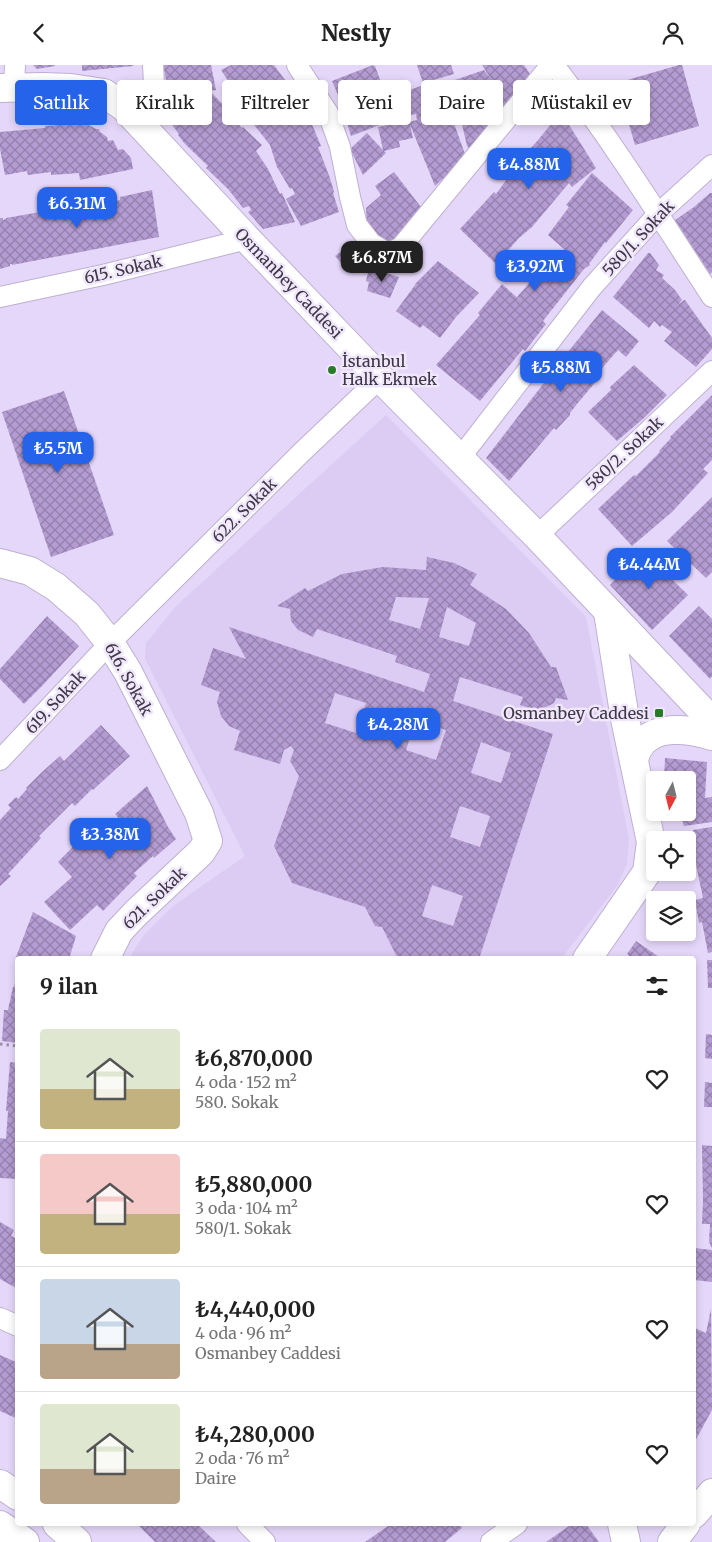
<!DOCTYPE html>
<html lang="tr">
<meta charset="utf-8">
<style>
:root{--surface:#fff;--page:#f2f2f2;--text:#222;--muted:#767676;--line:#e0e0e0;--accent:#2563eb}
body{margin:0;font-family:Merriweather,serif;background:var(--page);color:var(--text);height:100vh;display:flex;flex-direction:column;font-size:19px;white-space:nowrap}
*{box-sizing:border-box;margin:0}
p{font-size:16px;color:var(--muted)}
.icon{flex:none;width:28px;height:28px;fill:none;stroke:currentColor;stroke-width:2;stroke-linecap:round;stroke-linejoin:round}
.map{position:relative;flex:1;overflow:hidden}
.sheet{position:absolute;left:15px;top:891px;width:681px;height:570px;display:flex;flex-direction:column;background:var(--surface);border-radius:5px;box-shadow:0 2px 8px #0003}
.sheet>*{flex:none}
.banner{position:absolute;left:15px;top:15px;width:682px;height:45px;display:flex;gap:10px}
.needle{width:32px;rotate:187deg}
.buttons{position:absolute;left:646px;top:706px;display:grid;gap:10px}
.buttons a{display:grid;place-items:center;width:50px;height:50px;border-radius:5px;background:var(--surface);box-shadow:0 2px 8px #0003;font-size:25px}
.price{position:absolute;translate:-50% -42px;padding:0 11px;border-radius:10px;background:var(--accent);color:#fff;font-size:16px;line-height:32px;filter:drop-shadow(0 1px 2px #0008)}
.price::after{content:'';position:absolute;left:50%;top:30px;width:15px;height:11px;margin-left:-8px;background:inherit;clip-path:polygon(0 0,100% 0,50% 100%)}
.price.selected{background:#222;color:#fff}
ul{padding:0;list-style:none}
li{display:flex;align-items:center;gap:15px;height:125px;padding:0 25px}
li+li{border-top:1px solid var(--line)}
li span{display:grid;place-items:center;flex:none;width:140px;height:100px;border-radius:5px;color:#555}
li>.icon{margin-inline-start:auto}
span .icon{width:60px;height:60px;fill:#fffc;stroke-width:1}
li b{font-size:21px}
h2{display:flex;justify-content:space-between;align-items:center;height:60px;padding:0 25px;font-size:21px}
.chip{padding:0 18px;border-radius:5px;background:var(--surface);box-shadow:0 2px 8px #0003;font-size:18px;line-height:45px}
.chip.selected{background:var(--accent);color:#fff}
header{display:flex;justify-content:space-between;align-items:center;height:65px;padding:0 25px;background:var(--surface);font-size:22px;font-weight:800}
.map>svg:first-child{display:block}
.built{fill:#dccbf3}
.building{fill:url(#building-cross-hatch);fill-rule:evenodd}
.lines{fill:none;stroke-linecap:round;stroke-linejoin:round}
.street-casing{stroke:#beb0d0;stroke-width:22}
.secondary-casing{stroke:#beb0d0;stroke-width:30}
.primary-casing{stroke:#beb0d0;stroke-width:30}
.path{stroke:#9a90a9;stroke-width:3;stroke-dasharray:2.5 4;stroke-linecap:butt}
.street{stroke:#fff;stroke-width:20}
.secondary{stroke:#fff;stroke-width:28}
.primary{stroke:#fff;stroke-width:28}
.poi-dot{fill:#277b27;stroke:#f0e7fc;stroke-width:2}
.labels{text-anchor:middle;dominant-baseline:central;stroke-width:5;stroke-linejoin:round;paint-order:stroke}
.street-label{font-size:16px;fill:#3d3845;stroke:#f0e7fc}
.poi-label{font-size:16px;fill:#3d3845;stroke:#f0e7fc;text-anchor:start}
</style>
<header><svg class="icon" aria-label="back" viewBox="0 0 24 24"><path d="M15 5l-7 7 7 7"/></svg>Nestly<svg class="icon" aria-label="person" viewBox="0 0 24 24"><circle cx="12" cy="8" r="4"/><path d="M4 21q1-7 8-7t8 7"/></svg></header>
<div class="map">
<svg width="712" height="1477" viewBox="0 0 712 1477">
<defs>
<pattern id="building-cross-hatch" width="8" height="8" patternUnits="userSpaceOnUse" patternTransform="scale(1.25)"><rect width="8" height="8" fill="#b49cd2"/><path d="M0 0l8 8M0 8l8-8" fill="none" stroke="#9480ac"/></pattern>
</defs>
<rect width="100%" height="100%" fill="#e5d7f9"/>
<polygon class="built" points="386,350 586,552 629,774 627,799 617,821 561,894 129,894 137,880 145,869 173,841 245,791 145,594 146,578 176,541"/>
<g class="building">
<polygon points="33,0 55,0 55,1 37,4"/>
<polygon points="82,0 133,0 133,1 82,6"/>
<polygon points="163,0 211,0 216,25 210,26 226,43 225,44 242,63 243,62 262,80 256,86 268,104 280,129 282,128 295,157 263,164 248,147 251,145 249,141 243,143 228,124 206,103 208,101 185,79 178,70 179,69 170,57 168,58 167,47 210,26 202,28 202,29 170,35"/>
<polygon points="231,0 274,0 288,19 311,57 321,81 318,82 330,113 334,127 333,128 339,147 301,161 286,134 295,129 292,123 290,124 277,102 270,80 248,52 250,50 221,5"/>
<polygon points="373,0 375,1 385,28 387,27 395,54 351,71 343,44 344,44 332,16"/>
<polygon points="417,0 451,0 454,9 423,18"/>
<polygon points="482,0 524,0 532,12 471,85 467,81 452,16 484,5 491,14"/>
<polygon points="679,0 682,0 699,61 635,80 617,18"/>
<polygon points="435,16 443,48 450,47 466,92 435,121 409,57 417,55 416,49 406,51 401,28"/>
<polygon points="561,47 596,103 572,122 569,118 532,162 519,173 496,199 460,164 483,139 494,127 496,129 507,114 505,113 538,75"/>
<polygon points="409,55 413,73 399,76 400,82 384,86 386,88 363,110 350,84 367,68 383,85 378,62"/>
<polygon points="72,59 87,59 96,64 99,64 100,67 107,72 108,76 113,75 118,85 123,84 131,93 133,104 80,115 79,108 51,110 51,107 28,110 27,106 5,110 0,84 0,67 45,63 45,61"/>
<polygon points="394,107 424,146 394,177 384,183 367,162 366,143 381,130 375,121"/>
<polygon points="592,108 633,145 606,178 605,177 589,199 590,200 584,204 543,256 546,259 525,286 523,284 480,336 436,300 480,250 478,248 502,219 522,237 517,232 539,207 544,212 565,185 548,170 569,142 566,140"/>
<polygon points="152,125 159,172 12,200 12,199 10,199 10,201 0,204 0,153 3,153 3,155 6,154 6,153 46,146 46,148 72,142 73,144 120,135 120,132"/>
<polygon points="710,128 712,128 712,207 710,209 675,155 694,142"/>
<polygon points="354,177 365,200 348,206 335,191"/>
<polygon points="648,188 650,188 659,200 656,205 664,210 662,213 675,225 682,235 678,240 684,235 685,235 712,273 712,284 696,302 664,276 672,267 662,260 660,262 654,256 649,263 613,232"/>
<polygon points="438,196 479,228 456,252 440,273 423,260 420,263 396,246 415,220 416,221 415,219"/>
<polygon points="374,204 399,212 390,233 367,226 369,217 366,216 368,207 373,208"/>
<polygon points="602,245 639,276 626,292 618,285 596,310 599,313 577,339 570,348 570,350 556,365 554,363 509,416 486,393 547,314 546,314"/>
<polygon points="634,300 667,330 644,353 617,376 588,347 611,325 610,322"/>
<polygon points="64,326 114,470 51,492 2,347"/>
<polygon points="712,330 712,395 703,404 708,408 672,447 632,481 598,444 634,410 636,411 660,387 659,386 671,373 670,372"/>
<polygon points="712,432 712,507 706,513 667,476"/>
<polygon points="643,486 688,530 652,565 610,520"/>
<path d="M427,492L454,498L477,509L470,520L506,544L529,568L551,602H556L568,635L556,633L554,638L546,642L538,644H532L520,640L523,632L460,612L453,636L553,669L479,894H398L382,862L375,861L365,842L292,818L274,781L299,711L290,696L294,685L291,681L284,685L280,699L234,685L240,666L229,661L221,651L217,637L220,627L201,620L213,583L246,594L229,562L424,627L430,609L395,597L397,591L317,564L313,572L298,565L291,556L290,544L277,541L305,523L308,526L342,509L383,502L426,505ZM396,532L429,533L420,564L389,555ZM447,542L476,558L469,581L439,572ZM335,628L366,638L356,668L325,658ZM416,655L446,665L436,695L406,685ZM481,677L511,688L501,718L471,708ZM460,741L490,751L480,782L450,772ZM432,820L463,831L453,861L422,851Z"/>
<polygon points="699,541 712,554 712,611 710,614 669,571"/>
<polygon points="47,551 79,581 43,620 24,639 0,614 0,604"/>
<polygon points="101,660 130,691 93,725 92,724 75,741 72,738 39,771 41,773 8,809 11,811 0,821 0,755 11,743 8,740 16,732 18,734 27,724 26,723 42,707 60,691 64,696"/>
<polygon points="665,693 707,697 705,733 712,732 712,757 684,761 680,748 688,748 688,715 664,715"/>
<polygon points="147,721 168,762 176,774 154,793 153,791 134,808 137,811 103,846 97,840 70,865 44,837 72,812 58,797 93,761 105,774 124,759 115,749"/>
<polygon points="712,762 712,887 708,888 702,857 699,858 695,835 703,833 693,786 696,785 693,765"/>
<polygon points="33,847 76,871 69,894 26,894 16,892"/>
<polygon points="636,876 662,894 626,894 629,890 627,889"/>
<polygon points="707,895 712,895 712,923 708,923"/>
<polygon points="17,909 18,910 18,978 2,976 4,945 8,945 13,922 14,922"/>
<polygon points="706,969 712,970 712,994 705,993"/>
<polygon points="10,997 18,998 18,1114 0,1113 0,1073 6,1074 8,1046 6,1046"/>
<polygon points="705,1017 712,1018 712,1042 704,1042"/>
<polygon points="702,1080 712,1081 712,1183 709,1177 710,1159 702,1159 703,1136"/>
<polygon points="0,1157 14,1165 11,1171 18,1174 18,1224 0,1214"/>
<polygon points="694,1183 712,1185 712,1217 694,1215"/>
<polygon points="711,1244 712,1345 694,1378 694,1265 695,1263 706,1268"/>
<polygon points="0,1290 18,1298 18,1354 0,1346"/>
<polygon points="137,1459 197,1459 216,1477 155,1477"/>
<polygon points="391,1459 459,1459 462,1463 445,1477 365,1477"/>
<polygon points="572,1459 586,1459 599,1477 546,1477"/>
</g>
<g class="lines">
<defs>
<g id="street">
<polyline points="297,0 328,48 340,82 350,132 357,160 371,178 388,188 401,182 551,0"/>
<path d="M554,0C611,74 661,154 712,232"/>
<polyline points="14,23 15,0"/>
<path d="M141,60C154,37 155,26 153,0"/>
<polyline points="0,232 103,210 247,174"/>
<polyline points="460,393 592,222 658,149 712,100"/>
<polyline points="537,471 712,306"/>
<polyline points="0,695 110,578 302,387 380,313"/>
<polyline points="0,1253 18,1261"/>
<polyline points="247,1459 265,1477"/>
<polyline points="491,1477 517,1459"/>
</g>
<g id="secondary">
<polyline points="0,23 43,22 71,23 104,28 124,42 247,174 380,313 537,471 712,656"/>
<polyline points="0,498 30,506 56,522 87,549 110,578 128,607 199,748 208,776 201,787 136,848 119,866 105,894"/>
<path d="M634,695C635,692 636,687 638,684C652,658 689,664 712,671"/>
<polyline points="587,894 647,807 651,777 625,654 608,547"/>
<polyline points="694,1449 712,1428"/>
<polyline points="622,1459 626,1477"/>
<polyline points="672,1477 686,1459"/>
</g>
<g id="primary">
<polyline points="0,1419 18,1431"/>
<polyline points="57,1459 77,1477"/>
<polyline points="0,1460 25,1477"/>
</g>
</defs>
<use href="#street" class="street-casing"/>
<use href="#secondary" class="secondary-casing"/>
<use href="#primary" class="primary-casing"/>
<polyline class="path" points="0,979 18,981"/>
<use href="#street" class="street"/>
<use href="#secondary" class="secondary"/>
<use href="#primary" class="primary"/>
</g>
<g class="poi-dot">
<circle cx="332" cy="305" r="5"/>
<rect x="654" y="643" width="10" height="10" rx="2.5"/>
</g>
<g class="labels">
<g class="street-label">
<text transform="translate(638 173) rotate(-47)">580/1. Sokak</text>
<text transform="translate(123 204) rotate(-13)">615. Sokak</text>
<text transform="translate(289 218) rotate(46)">Osmanbey Caddesi</text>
<text transform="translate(624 388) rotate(-43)">580/2. Sokak</text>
<text transform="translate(244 445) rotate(-45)">622. Sokak</text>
<text transform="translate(129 614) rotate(61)">616. Sokak</text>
<text transform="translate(55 637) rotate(-47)">619. Sokak</text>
<text transform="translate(154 833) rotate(-44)">621. Sokak</text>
</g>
<g class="poi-label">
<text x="342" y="296">İstanbul<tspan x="342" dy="18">Halk Ekmek</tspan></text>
<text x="649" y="648" text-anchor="end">Osmanbey Caddesi</text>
</g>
</g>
</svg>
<div class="buttons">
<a><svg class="needle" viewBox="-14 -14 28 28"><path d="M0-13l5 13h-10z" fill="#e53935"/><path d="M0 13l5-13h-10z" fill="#767676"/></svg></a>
<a><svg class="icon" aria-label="locate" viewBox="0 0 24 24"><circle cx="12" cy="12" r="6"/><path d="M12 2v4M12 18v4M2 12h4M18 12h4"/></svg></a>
<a><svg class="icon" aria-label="layers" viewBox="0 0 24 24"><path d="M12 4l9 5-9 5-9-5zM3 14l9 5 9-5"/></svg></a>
</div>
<b class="price" style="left:529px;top:125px">₺4.88M</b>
<b class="price" style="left:77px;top:164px">₺6.31M</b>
<b class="price selected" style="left:382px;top:218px">₺6.87M</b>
<b class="price" style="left:535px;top:227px">₺3.92M</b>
<b class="price" style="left:561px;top:328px">₺5.88M</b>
<b class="price" style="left:58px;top:409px">₺5.5M</b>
<b class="price" style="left:649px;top:525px">₺4.44M</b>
<b class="price" style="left:398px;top:685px">₺4.28M</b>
<b class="price" style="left:110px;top:795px">₺3.38M</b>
<div class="banner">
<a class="chip selected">Satılık</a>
<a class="chip">Kiralık</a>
<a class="chip">Filtreler</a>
<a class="chip">Yeni</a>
<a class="chip">Daire</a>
<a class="chip">Müstakil ev</a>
</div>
<section class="sheet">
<h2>9 ilan<svg class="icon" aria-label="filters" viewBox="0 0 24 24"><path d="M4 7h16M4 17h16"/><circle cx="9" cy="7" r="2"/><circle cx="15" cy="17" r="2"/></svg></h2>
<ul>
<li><span style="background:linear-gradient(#dfe7d0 60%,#c2b280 0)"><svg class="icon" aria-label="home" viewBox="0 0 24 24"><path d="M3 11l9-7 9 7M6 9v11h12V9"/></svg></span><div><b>₺6,870,000</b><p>4 oda · 152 m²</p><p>580. Sokak</p></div><svg class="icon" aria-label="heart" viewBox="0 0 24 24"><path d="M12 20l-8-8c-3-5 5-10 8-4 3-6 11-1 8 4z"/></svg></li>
<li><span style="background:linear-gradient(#f6c9c9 60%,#c2b280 0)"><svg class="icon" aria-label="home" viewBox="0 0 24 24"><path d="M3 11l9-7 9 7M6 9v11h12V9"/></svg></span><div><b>₺5,880,000</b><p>3 oda · 104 m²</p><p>580/1. Sokak</p></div><svg class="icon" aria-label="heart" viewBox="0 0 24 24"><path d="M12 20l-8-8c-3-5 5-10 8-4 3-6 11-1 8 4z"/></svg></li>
<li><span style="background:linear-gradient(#c9d6e8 65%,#b9a48a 0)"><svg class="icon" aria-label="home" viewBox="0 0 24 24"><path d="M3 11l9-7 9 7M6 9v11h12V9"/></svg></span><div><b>₺4,440,000</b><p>4 oda · 96 m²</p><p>Osmanbey Caddesi</p></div><svg class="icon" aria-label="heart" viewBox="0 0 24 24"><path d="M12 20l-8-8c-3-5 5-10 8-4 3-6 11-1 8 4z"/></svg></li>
<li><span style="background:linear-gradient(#dfe7d0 65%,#b9a48a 0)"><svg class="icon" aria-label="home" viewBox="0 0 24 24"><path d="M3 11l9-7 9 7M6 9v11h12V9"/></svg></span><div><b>₺4,280,000</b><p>2 oda · 76 m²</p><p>Daire</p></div><svg class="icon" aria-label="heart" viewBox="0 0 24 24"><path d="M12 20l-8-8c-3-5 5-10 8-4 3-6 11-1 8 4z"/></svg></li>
</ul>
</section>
</div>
